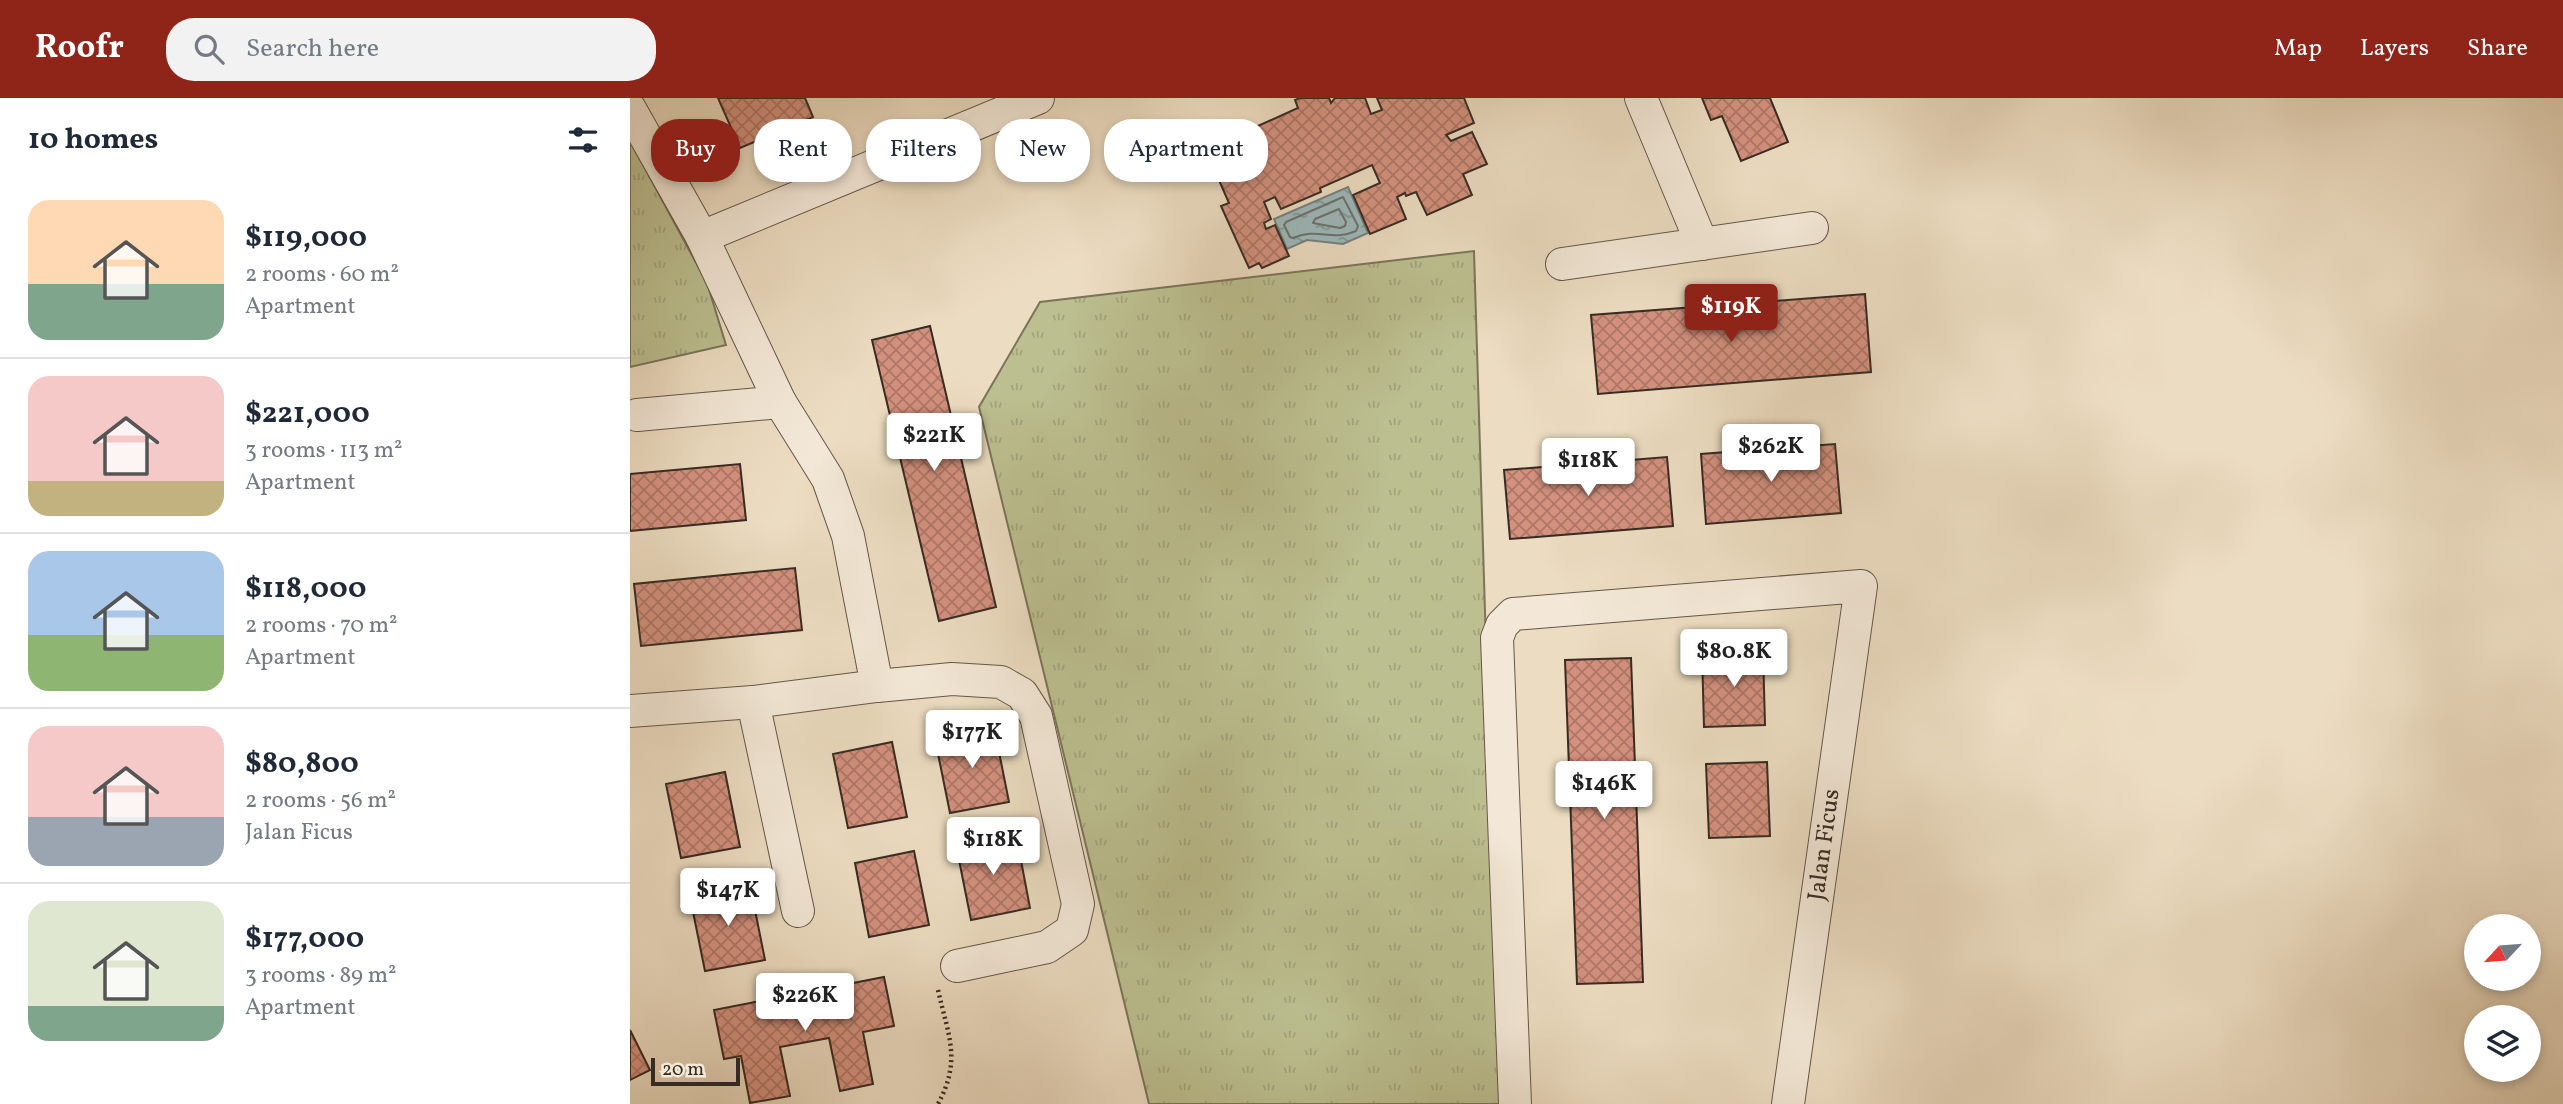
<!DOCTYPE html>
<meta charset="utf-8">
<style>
:root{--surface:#fff;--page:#f2f2f3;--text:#1f2937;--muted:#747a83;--line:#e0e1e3;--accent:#8f2418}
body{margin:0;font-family:Vollkorn,serif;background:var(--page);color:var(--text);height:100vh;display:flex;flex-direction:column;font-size:26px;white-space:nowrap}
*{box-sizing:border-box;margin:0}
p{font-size:23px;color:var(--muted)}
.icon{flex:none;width:38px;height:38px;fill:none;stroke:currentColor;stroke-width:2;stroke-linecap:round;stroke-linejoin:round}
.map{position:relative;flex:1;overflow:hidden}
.panel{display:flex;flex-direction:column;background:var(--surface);width:630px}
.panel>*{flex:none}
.hud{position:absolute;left:21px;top:21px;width:665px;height:63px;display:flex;gap:14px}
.needle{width:46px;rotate:244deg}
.fabs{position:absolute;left:1834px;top:816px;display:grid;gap:14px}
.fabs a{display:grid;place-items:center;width:77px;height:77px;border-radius:50%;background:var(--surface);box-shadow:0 4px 10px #0003;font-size:35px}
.scale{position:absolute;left:21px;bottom:18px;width:89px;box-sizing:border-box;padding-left:7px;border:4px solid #372b23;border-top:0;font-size:19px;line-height:24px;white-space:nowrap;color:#372b23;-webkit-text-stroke:5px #f3e8d7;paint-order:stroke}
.price{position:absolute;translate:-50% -60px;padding:0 16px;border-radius:7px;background:#fff;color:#222;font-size:23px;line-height:46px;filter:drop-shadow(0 2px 4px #0008)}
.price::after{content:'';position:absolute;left:50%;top:42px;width:21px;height:16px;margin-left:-10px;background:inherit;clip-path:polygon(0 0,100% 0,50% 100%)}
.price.on{background:var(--accent);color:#fff}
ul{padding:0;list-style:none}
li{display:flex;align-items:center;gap:21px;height:175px;padding:0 28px}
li+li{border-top:2px solid var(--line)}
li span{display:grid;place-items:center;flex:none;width:196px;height:140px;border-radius:21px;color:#555}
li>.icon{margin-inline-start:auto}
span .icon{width:84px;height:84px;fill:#fffc;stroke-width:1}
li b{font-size:30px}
h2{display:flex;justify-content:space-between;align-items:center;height:84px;padding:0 28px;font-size:30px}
.tag{padding:0 24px;border-radius:28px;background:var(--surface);box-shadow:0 4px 10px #0003;font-size:24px;line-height:63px}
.tag.on{background:var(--accent);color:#fff}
header{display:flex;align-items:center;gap:42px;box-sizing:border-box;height:98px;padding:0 35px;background:var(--accent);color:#fff}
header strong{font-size:33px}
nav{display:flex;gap:38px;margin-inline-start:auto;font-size:24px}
.search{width:490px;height:63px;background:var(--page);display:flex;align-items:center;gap:18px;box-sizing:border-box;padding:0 24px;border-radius:28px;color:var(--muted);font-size:26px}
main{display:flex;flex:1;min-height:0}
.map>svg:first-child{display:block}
.grass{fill:url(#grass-tufts);stroke:#7a755a;stroke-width:2}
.water{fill:url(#water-ripples);stroke:#74807f;stroke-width:2}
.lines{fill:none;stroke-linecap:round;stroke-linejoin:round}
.shore{stroke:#6a7270;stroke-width:2}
.building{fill:url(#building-cross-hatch);stroke:#372b23;stroke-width:2}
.minor-casing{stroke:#64574a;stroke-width:34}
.path{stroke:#372b23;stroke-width:4.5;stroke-dasharray:2 3.5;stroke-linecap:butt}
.minor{stroke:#f3e8d7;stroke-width:32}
.labels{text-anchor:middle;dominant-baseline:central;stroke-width:6;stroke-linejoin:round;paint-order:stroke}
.street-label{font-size:24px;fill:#372b23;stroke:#f3e8d7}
</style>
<header>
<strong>Roofr</strong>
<div class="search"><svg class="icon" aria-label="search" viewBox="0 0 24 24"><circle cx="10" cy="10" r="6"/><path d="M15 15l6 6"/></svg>Search here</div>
<nav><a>Map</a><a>Layers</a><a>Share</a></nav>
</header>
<main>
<section class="panel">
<h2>10 homes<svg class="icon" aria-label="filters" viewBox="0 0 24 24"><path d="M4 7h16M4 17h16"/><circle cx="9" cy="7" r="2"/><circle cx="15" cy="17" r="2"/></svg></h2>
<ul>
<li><span style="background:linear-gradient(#ffd9b3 60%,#7fa58c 0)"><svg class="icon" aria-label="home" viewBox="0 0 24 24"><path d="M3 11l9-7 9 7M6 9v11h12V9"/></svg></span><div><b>$119,000</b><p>2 rooms · 60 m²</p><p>Apartment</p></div></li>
<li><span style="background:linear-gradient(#f6c9c9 75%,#c2b280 0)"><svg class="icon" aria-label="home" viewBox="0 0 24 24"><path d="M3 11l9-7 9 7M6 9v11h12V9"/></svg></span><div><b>$221,000</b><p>3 rooms · 113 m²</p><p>Apartment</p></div></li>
<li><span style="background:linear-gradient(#a9c7e8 60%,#8fb573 0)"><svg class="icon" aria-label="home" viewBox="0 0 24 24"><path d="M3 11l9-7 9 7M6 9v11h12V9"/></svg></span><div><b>$118,000</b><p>2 rooms · 70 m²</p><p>Apartment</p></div></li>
<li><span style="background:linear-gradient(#f6c9c9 65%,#9aa5b1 0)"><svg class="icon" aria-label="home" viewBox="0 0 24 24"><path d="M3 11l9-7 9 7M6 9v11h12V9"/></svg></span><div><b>$80,800</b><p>2 rooms · 56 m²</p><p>Jalan Ficus</p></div></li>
<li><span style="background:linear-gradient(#dfe7d0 75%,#7fa58c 0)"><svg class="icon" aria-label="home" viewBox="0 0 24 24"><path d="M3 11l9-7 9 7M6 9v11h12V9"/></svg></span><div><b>$177,000</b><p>3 rooms · 89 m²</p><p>Apartment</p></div></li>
</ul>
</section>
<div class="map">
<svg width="1933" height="1006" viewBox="0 0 1933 1006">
<defs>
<pattern id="grass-tufts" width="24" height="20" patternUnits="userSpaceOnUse" patternTransform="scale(1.75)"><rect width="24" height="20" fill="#bcbf90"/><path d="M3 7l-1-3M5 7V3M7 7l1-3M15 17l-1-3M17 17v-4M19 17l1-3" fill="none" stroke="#a2a47c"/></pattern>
<pattern id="water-ripples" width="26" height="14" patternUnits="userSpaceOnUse" patternTransform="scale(1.75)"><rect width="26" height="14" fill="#9db9bd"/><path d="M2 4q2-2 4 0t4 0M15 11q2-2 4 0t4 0" fill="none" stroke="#819799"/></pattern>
<pattern id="building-cross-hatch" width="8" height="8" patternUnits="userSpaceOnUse" patternTransform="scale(1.75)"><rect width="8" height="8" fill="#d4917e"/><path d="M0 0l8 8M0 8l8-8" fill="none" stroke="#ad7767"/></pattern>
</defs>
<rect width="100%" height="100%" fill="#ecdcc1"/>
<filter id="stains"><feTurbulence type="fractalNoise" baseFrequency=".00286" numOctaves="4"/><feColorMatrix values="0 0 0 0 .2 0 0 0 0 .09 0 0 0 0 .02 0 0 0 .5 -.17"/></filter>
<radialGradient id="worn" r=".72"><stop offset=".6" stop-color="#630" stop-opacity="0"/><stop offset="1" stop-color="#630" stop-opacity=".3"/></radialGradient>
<g class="grass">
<polygon points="0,43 77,185 96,247 0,269"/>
<polygon points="844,153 870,1006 519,1006 349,309 410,204"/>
</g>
<polygon class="water" points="718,89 738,135 713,146 677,142 657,151 644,121"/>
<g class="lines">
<g class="shore">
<path d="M713,99L728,128L726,133C701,144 688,129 663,140L660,139L654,127L656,124Z"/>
<polygon points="709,111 716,124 715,128 710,130 683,125 685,121"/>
</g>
</g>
<g class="building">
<polygon points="88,0 175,0 183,19 110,50"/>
<polygon points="670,0 699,0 701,5 705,0 735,0 741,16 752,12 747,0 834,0 844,25 816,37 821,43 842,34 857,66 833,76 842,97 797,117 786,94 776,98 775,95 767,99 776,121 740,136 723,97 750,85 742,67 690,90 691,94 651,111 645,99 634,104 641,121 634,125 636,131 645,127 659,158 632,170 629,165 619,170 591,108 599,105 581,64 615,48 610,36 668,10 665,2"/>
<polygon points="1072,0 1140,0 1158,44 1111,63 1092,18 1081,22"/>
<polygon points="1235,196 1241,274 968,296 961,217"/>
<polygon points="300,228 366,509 309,523 242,242"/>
<polygon points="1205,346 1211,415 1076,426 1071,356"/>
<polygon points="1037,359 1043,428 880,441 874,372"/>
<polygon points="110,366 116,422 0,433 0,376"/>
<polygon points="165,470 172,532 11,548 4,486"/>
<polygon points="1133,553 1135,627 1074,629 1072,555"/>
<polygon points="1001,560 1013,884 947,886 935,562"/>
<polygon points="364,629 379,704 320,715 305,641"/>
<polygon points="262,644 277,719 218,730 203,656"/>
<polygon points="1137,664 1140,738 1079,740 1076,666"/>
<polygon points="95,674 110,749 51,760 36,686"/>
<polygon points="386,736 400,810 341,822 326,747"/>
<polygon points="284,753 299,827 239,839 225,765"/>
<polygon points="120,787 135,862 75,873 60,799"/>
<polygon points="254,879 264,928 233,934 243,986 210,993 199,940 150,949 160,998 120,1005 111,958 94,961 84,912"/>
<polygon points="0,932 20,972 0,982"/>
</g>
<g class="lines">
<defs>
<g id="minor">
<polyline points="1011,0 1072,146"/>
<polyline points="0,11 72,139 408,0"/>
<polyline points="72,139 150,304 198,381 218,438 247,588"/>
<polyline points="932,166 1182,130"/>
<polyline points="7,317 150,304"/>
<polyline points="123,604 168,813"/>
<polyline points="0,613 123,604 247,588 322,581 371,584 392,596 406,618 448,806 442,832 417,849 327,868"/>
<polyline points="885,1006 867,540 872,527 883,516 1231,488 1158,1006"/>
</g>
</defs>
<use href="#minor" class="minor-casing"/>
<path class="path" d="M308,892C318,937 332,962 308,1006"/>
<use href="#minor" class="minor"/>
</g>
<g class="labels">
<g class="street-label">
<text transform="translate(1195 747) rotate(-82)">Jalan Ficus</text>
</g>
</g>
<rect width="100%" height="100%" filter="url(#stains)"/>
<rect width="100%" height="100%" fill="url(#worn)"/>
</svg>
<div class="fabs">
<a><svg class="needle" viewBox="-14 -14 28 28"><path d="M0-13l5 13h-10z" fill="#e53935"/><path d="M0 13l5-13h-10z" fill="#747a83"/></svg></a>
<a><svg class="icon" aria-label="layers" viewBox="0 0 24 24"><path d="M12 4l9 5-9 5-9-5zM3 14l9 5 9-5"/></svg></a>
</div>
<div class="scale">20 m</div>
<b class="price on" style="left:1101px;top:246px">$119K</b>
<b class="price" style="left:304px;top:375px">$221K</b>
<b class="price" style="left:1141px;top:386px">$262K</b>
<b class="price" style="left:958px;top:400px">$118K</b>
<b class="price" style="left:1104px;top:591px">$80.8K</b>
<b class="price" style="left:342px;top:672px">$177K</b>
<b class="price" style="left:974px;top:723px">$146K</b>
<b class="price" style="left:363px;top:779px">$118K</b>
<b class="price" style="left:98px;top:830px">$147K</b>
<b class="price" style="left:175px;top:935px">$226K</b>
<div class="hud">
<a class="tag on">Buy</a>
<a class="tag">Rent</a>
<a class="tag">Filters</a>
<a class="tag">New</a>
<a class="tag">Apartment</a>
</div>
</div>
</main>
